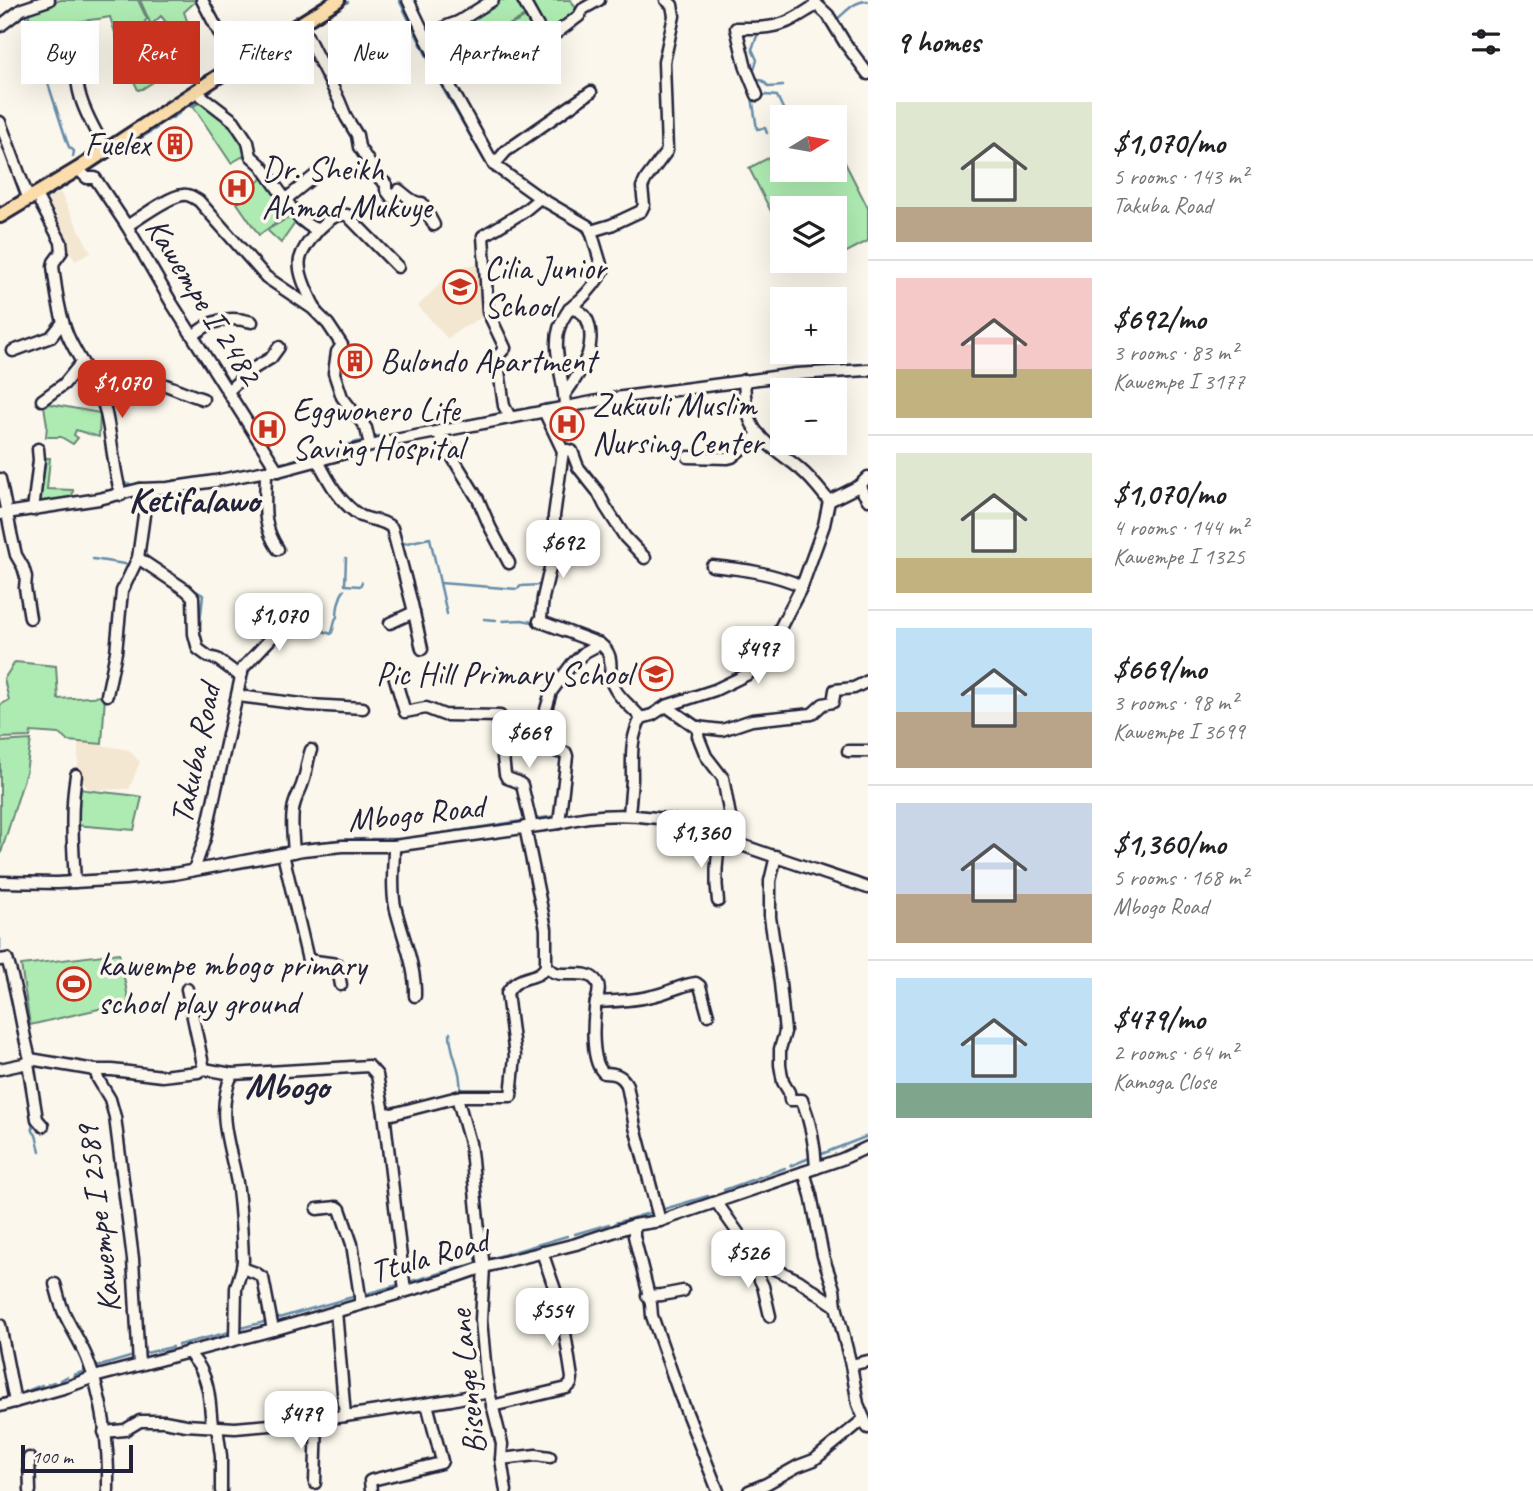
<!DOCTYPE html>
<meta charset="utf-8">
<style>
:root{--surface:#fff;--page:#f2f2f2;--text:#202124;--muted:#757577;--line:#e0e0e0;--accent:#c8321e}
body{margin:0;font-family:Caveat,sans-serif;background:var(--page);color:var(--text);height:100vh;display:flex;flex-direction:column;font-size:26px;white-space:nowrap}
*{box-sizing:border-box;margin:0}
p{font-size:23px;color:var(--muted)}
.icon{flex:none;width:38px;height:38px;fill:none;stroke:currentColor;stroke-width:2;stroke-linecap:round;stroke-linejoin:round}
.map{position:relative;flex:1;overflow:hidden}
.details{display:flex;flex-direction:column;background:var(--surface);width:665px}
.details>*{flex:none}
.guide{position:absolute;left:21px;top:21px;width:665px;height:63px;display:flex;gap:14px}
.needle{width:46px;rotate:79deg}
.buttons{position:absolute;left:770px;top:105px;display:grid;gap:14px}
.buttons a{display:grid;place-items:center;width:77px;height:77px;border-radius:0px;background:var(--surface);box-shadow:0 7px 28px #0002;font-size:35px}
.scale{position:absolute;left:21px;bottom:18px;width:112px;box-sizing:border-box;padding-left:7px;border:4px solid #22223b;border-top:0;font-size:19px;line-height:24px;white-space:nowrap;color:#22223b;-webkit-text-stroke:5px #fbf7ec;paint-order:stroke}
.price{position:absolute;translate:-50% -60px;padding:0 16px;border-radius:14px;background:#fff;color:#222;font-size:23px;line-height:46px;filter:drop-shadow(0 2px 4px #0008)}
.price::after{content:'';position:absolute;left:50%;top:42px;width:21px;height:16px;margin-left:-10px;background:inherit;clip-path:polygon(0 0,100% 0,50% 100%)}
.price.active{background:var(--accent);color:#fff}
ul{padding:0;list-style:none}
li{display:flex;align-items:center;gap:21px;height:175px;padding:0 28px}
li+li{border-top:2px solid var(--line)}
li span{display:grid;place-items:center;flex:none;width:196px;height:140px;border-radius:0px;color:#555}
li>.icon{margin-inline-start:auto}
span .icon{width:84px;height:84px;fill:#fffc;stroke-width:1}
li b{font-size:30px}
h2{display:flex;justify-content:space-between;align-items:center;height:84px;padding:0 28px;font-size:30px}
.tag{padding:0 24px;border-radius:0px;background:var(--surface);box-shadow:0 7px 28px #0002;font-size:24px;line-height:63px}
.tag.active{background:var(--accent);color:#fff}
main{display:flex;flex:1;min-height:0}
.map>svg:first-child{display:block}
.built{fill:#f4e7d2}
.green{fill:#aeebb2;stroke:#688676;stroke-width:2}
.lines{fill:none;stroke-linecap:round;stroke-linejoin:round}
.stream{stroke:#668caa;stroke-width:2.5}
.minor-casing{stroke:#22223b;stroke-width:15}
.major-casing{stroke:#22223b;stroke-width:18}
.minor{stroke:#fbf7ec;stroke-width:10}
.major{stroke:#fbddab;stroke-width:12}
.labels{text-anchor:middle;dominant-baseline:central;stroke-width:7;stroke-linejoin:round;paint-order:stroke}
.poi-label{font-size:33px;fill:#22223b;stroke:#fbf7ec;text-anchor:start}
.street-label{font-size:33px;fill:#22223b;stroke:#fbf7ec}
.quarter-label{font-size:37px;font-weight:bold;fill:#22223b;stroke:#fbf7ec}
</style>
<main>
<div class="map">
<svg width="868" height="1491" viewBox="0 0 868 1491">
<rect width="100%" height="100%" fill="#fbf7ec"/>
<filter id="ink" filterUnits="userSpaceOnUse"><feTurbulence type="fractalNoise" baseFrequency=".0143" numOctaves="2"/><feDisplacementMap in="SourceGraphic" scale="14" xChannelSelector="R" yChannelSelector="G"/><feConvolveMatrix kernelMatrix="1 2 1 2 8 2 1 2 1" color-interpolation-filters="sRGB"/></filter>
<g filter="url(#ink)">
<g class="built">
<polygon points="60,192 91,253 75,261 44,200"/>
<polygon points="481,263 486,315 454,333 448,339 418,306 455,268"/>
<polygon points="78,741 129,750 140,762 129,789 90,790 78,777"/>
</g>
<g class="green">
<path d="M61,0H138L147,19L139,29L127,34L129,45L134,48L137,57L157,50L160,58L150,65L153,82L142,89L138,90L122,55L110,17C90,21 69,21 50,27L54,39L37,43L27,9Z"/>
<polygon points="140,0 197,0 184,12 190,29 178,37 161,16 151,25"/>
<polygon points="498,0 520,0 528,14 493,34 528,16 536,30 482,58 463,21"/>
<polygon points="528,0 571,0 579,14 547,36"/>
<path d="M201,102C224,109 240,132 247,154L231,163L193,106Z"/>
<polygon points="835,143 868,208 868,241 835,258 835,208 782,208 782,233 749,168 782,151 782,170 835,170"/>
<polygon points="263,178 288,214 259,235 237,203 250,194 247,190"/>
<polygon points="290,217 295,223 281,243 267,230"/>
<polygon points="50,404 100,413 99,437 76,430 74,435 78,438 73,444 61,437 46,437 47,425 44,406"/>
<polygon points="40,458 50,458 47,489 73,490 72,499 37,502"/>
<polygon points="15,662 56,666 58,699 105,696 102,744 68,741 59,734 31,732 30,737 0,738 0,705 9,700 4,679"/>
<polygon points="31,740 26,772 0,856 0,742"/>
<path d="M81,789C101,793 122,793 142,797L134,830L75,825Z"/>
<polygon points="119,953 129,1002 30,1025 21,965"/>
</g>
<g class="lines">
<g class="stream">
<polyline points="399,0 442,87 483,158 489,165"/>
<polyline points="346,3 348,2"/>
<polyline points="25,12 66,139 69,147 74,151 73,157"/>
<path d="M836,20C846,12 855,0 868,1"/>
<polyline points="307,28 327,15"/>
<polyline points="272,51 299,33"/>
<polyline points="754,69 757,60 752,49 759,31"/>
<polyline points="756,78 763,81 769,87 783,86"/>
<polyline points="191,106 198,101"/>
<polyline points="172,118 180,113"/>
<polyline points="767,133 765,128 757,129 752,97 766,95 777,96 787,117"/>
<polyline points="88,173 87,172 157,128"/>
<polyline points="61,189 78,177"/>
<polyline points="43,200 57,191"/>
<polyline points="578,226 587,236"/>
<polyline points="56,269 63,257"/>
<polyline points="68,323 80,349"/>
<polyline points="97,379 103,392"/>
<polyline points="570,400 593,397"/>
<polyline points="545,404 562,402"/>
<polyline points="512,411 540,406"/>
<polyline points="483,417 505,412"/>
<polyline points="456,422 479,418"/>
<polyline points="450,423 451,423"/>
<polyline points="371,436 387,436 445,424"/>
<polyline points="330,450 361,441 364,439"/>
<polyline points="304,456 324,452"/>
<polyline points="290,461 299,458"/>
<polyline points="276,464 286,462"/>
<polyline points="122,480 124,483 135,486"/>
<polyline points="182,480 201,478"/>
<polyline points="246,480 264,479"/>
<polyline points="167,483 176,480"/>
<polyline points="86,496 114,489 113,483"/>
<polyline points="128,496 134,498 138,504"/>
<polyline points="146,501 146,495 158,492"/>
<polyline points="145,538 145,553 149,561"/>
<polyline points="402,544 430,538 447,614"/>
<polyline points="19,548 26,564"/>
<polyline points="346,558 345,585 360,586 362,582"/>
<polyline points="93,559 131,565"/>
<polyline points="440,583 517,589 521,586 540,585"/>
<polyline points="184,584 203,595 199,633"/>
<path d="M288,618L331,634C335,628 333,620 337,617C337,607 339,598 344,590"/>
<polyline points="484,619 496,620"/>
<polyline points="503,621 522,620 538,623"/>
<polyline points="632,808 652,813"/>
<polyline points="562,815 608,811 625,808"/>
<polyline points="535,819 556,816"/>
<polyline points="683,828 716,839"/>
<polyline points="736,837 792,858"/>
<polyline points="371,839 404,839 528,820"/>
<polyline points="298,845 338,840 364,839"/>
<polyline points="198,864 291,846"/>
<polyline points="115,875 192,865"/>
<polyline points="821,877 848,886"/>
<polyline points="56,878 94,876"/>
<polyline points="0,939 0,950"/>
<polyline points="13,1003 17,1021"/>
<path d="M450,1033C450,1056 463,1069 460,1094"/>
<polyline points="28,1091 33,1131 36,1135 40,1151"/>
<polyline points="114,1145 115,1172 118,1180"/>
<polyline points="819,1155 868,1136"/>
<polyline points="790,1166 812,1157"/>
<polyline points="724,1190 785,1168"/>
<polyline points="661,1210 708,1196"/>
<polyline points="615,1223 653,1212"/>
<polyline points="575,1234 609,1224"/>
<polyline points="486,1260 567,1236"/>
<polyline points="362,1295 480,1262"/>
<polyline points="275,1319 356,1296"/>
<polyline points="237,1329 268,1321"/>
<polyline points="178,1345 230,1332"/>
<polyline points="142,1352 142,1354 172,1347"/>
<polyline points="93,1368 137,1355"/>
<polyline points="74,1375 85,1371"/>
<polyline points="60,1380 67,1377"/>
<polyline points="48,1384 54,1382"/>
<polyline points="17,1395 42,1385"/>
<polyline points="0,1399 9,1397"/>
<polyline points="498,1468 500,1482"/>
</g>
<defs>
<g id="minor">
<polyline points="202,0 236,65"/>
<polyline points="408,0 447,81 494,165 540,198 588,226 591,231"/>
<polyline points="523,0 546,41 579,16 583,9 599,0"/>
<polyline points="815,3 828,15 845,43 868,74"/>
<polyline points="458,22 493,0"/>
<path d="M301,24L339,100L346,117L357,135L359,147L380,179L386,184V190L392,198L399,190C406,195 413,204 422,203L434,225"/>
<polyline points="0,26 22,9 49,0"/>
<polyline points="427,40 447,26 458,22 476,57 481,61 538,29"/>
<path d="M85,52C63,79 92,125 106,150"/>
<path d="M195,91L234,121L248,142L251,156L261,165L298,217C304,222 311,229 319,229C328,221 335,213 347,215L398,267"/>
<path d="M757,95L746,68L736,28C755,28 776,29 793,19C801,15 809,9 817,5"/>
<polyline points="0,122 29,200"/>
<polyline points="494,165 506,151 591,92"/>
<polyline points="78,169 87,178 95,178 127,226 171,302 278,471"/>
<path d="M36,195L61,242L62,251L54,262L53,266C56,290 59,314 68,336C79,361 97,382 105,409C112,437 113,467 121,495"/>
<polyline points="286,199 328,165"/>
<path d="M127,226C140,218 169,196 183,195C189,194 194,198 199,201L266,277L312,308L328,324L342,345L337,352L334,373L342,397L366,428L370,445"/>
<polyline points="591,231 611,225 641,211 644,205 642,187 646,179 667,151 664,62 674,16 672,5 666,0"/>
<path d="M315,308C309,295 297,273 300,259C303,247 312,238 319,229"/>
<path d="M193,336C211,320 228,315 252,322"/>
<polyline points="13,351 51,337 63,322"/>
<path d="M90,374C131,365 166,387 203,399"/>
<path d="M744,380C745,395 745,410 752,424C761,443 784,455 800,469C811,478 820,490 829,501"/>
<polyline points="228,391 251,370 271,358 279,347"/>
<path d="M565,394C574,382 583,367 588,354C593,336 592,309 569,309"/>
<polyline points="42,400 64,384 82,362"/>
<path d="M565,407C565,376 546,342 566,314C570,307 577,303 582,298C590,290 597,281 603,271L591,231"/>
<path d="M544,411L563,451L554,516V551L543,598L541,618L539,621L600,644C619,658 604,673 615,689C621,700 633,708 641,718"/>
<polyline points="510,417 504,406 497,357 505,348 488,312 483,236 523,212 540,198"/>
<polyline points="439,431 440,437 478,499 490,527 509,563"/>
<polyline points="563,451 568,450 572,451 578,467 598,492 605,506 625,537 645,558"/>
<polyline points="688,457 728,458 732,457 759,434"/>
<path d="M317,459C328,480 340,504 361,516C372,521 384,520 392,528L412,604L422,649"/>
<path d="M266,471C266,502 260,522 278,549"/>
<polyline points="0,479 12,538 16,555 23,567 26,577 25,588 30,618"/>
<polyline points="859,486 868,477"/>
<polyline points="140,489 144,515 138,558 186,590 193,597 194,634 198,649 209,657 217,659 240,676"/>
<polyline points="829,501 859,486 868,500"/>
<polyline points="33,510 39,460 38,449"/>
<polyline points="0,514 99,499 140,489 168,488 215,481 266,471 278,471 390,441 608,399 796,374 868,370"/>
<path d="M712,566C743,569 773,573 802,586"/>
<polyline points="390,623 414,612"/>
<polyline points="394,675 405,712 426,708 444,715 500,716 499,723 505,774 507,778 518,782 522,785 532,827"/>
<polyline points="107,695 116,652 122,591 138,558"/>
<polyline points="238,696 309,705 363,708"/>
<polyline points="666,706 696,727 722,730 752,720 812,714 823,704 833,702 835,690 854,688 868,681"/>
<polyline points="699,727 698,736 706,756 723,778 735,843"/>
<polyline points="848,751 868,751"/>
<path d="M629,815C630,803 631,792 632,780C632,756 630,739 641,718L652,715L666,706L715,690L748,674L756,667L776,636L802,586L824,525L829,501"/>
<polyline points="559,823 567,756 566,753 558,752 546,746 543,739 541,727 551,692 572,664 585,652 600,644"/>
<polyline points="525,827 546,929 546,966"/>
<path d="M394,846C394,866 391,887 395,906C402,936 416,965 415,996"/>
<path d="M294,852C293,838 290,815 295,802C297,795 301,790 303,782C307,771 307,761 311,750"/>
<polyline points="283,854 308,960 337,964 341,985"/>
<path d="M776,856L770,881V917L780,983L785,1032L780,1049V1065L783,1082L789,1092L790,1100H802C811,1123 815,1143 816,1168"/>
<polyline points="194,870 205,838 243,668 274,635 289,614"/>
<path d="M0,882L57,883L125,879L174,874L303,850L343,846H394L559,823C607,810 665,814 712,832C720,835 728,840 736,843C780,859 824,873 868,888"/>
<path d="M75,882C73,846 70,811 76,775"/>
<path d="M718,901C715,879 716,858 721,837"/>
<path d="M0,960L7,959C18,992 21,1026 30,1059L28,1063L37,1119L43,1126"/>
<path d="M546,966C558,983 585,965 597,982C602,990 595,1001 595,1009C593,1025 591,1063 604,1073C615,1073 622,1075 627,1085L635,1127L660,1221"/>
<polyline points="187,989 204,1069"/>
<path d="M596,1002C615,1001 634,1001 652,996C668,993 680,985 696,983L700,986L708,1015"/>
<polyline points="30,1059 95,1070 112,1070 162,1076 198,1072 204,1069 232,1074 369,1066 377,1075 384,1113 405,1291"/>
<polyline points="0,1069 28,1063"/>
<polyline points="95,1070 98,1079 110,1099 115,1117 133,1259 139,1365"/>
<path d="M232,1074C215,1114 230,1144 237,1183C241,1208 242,1234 243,1260L242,1268L236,1288L235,1339"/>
<polyline points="457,1097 470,1143 472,1160 479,1231 484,1267 481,1320 486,1373 489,1392 502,1444 501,1459 506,1491"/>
<path d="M384,1113L392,1114L462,1096H511L515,1056L507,993C519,972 538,982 546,966"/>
<polyline points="804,1172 811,1195 823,1256 834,1289 836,1306 851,1365 858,1404 868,1428"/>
<polyline points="717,1203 748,1247 753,1259 798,1280 836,1306"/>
<polyline points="317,1209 337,1207 340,1209 352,1244 361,1303"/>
<polyline points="634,1225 634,1236 651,1304 652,1316 679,1393 718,1491"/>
<polyline points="753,1259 756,1272 763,1286 770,1316"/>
<polyline points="242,1268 256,1273 263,1278 273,1330"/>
<path d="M55,1284C58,1294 60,1305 65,1315C72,1330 81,1343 87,1358C104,1401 109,1445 108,1491"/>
<polyline points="647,1296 662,1295 683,1291"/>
<polyline points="336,1311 345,1416 451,1400 489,1392"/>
<polyline points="0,1325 15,1402"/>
<path d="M188,1351C192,1358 198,1363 201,1370C210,1386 210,1408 212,1426"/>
<polyline points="851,1365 868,1361"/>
<polyline points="0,1406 67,1387 94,1377 273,1330 455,1277 484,1267 576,1244 634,1225 660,1221 842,1159 868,1147"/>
<polyline points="492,1406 567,1388 571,1384 572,1378 561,1307 542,1252"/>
<polyline points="217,1427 221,1456 221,1491"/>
<polyline points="104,1432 125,1430 140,1421 164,1421 186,1425 235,1428 283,1424 345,1416"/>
<polyline points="29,1458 30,1491"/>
<polyline points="501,1459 536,1455 550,1457"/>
<polyline points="315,1483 317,1420"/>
<polyline points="371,1491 370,1481 372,1480 441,1463 442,1461 427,1404"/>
<polyline points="749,1491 766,1484 798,1466 814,1460 864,1419"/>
</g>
<polyline id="major" points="0,216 78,169 266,45 338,0"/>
</defs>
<use href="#minor" class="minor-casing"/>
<use href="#major" class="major-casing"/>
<use href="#minor" class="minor"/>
<use href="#major" class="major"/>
</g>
</g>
<defs>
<symbol id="building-ring" viewBox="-11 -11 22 22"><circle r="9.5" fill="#fbf7ec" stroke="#c8321e" stroke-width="1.5"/><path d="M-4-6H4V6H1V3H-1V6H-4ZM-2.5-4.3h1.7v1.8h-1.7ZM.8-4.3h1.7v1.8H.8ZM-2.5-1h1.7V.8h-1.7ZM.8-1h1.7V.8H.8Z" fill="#c8321e"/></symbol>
<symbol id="hospital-ring" viewBox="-11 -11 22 22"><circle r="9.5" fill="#fbf7ec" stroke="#c8321e" stroke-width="1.5"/><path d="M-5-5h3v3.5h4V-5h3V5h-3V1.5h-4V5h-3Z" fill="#c8321e"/></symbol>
<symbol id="school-ring" viewBox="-11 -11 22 22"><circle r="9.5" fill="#fbf7ec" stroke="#c8321e" stroke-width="1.5"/><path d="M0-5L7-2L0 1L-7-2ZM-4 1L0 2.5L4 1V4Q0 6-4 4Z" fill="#c8321e"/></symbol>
<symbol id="stadium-ring" viewBox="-11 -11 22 22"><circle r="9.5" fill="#fbf7ec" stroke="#c8321e" stroke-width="1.5"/><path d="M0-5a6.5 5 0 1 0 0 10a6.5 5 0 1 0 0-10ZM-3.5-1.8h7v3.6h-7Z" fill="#c8321e"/></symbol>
</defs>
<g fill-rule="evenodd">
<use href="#building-ring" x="156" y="125" width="38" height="38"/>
<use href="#hospital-ring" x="218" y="169" width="38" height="38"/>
<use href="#school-ring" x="441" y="268" width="38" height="38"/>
<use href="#building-ring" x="336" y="342" width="38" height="38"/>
<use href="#hospital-ring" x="548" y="405" width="38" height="38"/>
<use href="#hospital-ring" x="249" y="410" width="38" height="38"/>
<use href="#school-ring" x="637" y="655" width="38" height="38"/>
<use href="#stadium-ring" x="55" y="965" width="38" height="38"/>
</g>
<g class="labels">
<g class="poi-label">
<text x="150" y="144" text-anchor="end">Fuelex</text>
<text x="262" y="169">Dr. Sheikh<tspan x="262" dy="38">Ahmad Mukuye</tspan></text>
<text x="484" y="268">Cilia Junior<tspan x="484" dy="38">School</tspan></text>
<text x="380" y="361">Bulondo Apartment</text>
<text x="592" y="405">Zukuuli Muslim<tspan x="592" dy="38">Nursing Center</tspan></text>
<text x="292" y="410">Eggwonero Life<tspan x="292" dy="38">Saving Hospital</tspan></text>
<text x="632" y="674" text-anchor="end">Pic Hill Primary School</text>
<text x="98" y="965">kawempe mbogo primary<tspan x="98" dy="38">school play ground</tspan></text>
</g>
<g class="street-label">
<text transform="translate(204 301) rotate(58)">Kawempe I 2482</text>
<text transform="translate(195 754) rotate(-78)">Takuba Road</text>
<text transform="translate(416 813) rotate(-6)">Mbogo Road</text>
<text transform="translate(98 1219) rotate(-97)">Kawempe I 2589</text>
<text transform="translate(429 1256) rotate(-16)">Ttula Road</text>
<text transform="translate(467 1382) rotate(-96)">Bisenge Lane</text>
</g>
<g class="quarter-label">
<text x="194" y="499">Ketifalawo</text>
<text x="287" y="1085">Mbogo</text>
</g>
</g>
</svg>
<div class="buttons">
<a><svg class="needle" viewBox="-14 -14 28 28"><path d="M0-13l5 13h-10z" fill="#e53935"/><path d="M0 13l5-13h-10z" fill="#757577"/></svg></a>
<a><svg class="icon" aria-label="layers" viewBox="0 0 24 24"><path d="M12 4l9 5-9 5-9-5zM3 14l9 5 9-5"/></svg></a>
<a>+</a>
<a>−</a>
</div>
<div class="scale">100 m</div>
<b class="price active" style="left:122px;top:420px">$1,070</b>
<b class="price" style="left:563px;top:580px">$692</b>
<b class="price" style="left:279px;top:653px">$1,070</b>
<b class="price" style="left:758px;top:686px">$497</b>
<b class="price" style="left:529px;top:770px">$669</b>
<b class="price" style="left:701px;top:870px">$1,360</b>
<b class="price" style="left:748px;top:1290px">$526</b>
<b class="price" style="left:552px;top:1348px">$554</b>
<b class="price" style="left:301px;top:1451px">$479</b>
<div class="guide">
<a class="tag">Buy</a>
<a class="tag active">Rent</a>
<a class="tag">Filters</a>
<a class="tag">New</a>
<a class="tag">Apartment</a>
</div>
</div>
<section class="details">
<h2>9 homes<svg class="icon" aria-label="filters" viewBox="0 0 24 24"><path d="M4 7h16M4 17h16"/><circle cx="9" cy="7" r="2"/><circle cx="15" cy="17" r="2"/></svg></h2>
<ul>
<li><span style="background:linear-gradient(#dfe7d0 75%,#b9a48a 0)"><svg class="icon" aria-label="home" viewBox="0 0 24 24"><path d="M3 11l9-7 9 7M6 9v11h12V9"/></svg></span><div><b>$1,070/mo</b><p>5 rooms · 143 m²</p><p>Takuba Road</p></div></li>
<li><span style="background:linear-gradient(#f6c9c9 65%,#c2b280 0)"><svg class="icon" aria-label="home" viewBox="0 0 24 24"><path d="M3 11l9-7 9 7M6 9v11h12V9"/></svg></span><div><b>$692/mo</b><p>3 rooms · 83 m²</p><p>Kawempe I 3177</p></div></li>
<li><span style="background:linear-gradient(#dfe7d0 75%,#c2b280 0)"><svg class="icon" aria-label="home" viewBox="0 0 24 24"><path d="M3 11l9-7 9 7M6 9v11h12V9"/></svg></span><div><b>$1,070/mo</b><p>4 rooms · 144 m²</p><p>Kawempe I 1325</p></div></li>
<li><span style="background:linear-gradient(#bfe0f5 60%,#b9a48a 0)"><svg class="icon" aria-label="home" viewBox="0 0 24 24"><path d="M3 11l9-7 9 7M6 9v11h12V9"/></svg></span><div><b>$669/mo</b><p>3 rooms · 98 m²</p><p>Kawempe I 3699</p></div></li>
<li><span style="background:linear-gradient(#c9d6e8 65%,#b9a48a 0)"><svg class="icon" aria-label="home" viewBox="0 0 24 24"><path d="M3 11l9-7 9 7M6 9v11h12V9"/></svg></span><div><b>$1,360/mo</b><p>5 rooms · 168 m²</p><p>Mbogo Road</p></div></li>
<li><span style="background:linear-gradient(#bfe0f5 75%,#7fa58c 0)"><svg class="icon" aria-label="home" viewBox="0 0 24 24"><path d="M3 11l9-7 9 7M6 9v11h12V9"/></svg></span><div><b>$479/mo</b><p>2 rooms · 64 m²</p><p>Kamoga Close</p></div></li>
</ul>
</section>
</main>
